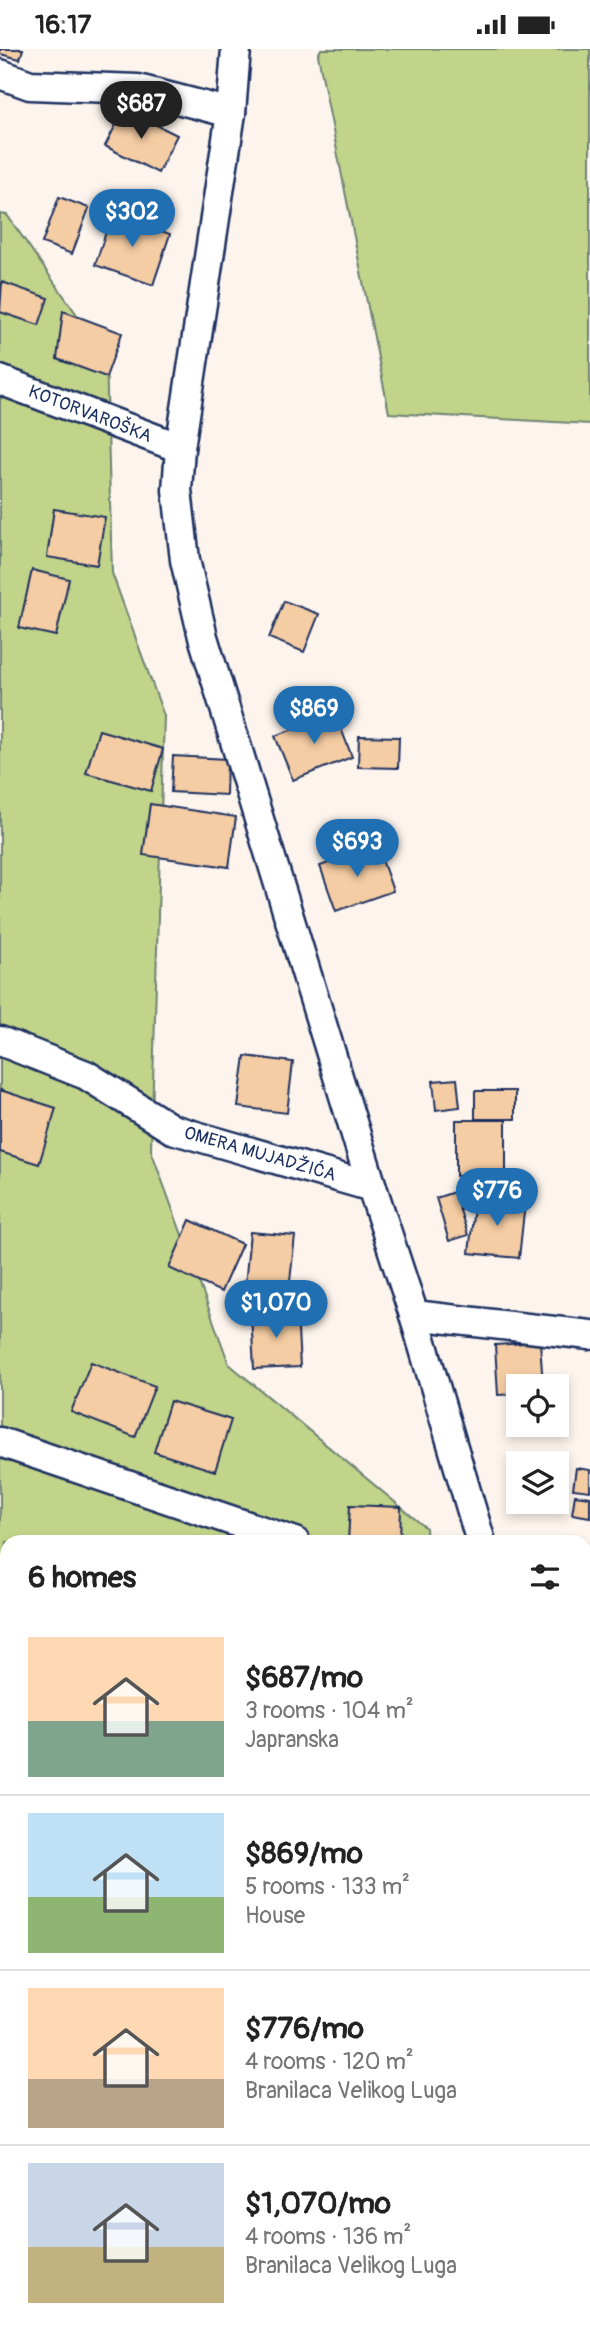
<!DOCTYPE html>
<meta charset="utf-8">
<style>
:root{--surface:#fff;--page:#f6f6f6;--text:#222;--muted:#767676;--line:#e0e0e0;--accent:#1f6fb2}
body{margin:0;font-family:Pangolin,sans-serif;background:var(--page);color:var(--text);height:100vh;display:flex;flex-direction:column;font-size:26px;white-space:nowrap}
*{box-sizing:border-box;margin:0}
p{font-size:23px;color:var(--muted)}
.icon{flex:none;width:38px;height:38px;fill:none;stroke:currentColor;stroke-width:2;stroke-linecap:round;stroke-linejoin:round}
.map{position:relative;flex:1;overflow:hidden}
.side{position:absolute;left:0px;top:1486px;width:592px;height:800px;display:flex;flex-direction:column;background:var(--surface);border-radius:21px 21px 0 0;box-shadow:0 4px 10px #0003}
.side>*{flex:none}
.buttons{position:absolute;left:506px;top:1325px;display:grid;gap:14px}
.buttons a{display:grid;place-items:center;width:63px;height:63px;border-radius:0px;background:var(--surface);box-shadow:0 4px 10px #0003;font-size:35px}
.price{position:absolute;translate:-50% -60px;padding:0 16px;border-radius:24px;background:var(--accent);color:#fff;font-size:23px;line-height:46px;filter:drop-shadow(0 2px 4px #0008)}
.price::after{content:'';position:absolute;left:50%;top:42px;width:21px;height:16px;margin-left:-10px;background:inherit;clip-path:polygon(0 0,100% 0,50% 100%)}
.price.active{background:#222;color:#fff}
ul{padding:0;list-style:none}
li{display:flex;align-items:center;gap:21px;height:175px;padding:0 28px}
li+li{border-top:2px solid var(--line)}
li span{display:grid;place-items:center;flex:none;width:196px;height:140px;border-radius:0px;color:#555}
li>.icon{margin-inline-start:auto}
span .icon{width:84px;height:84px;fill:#fffc;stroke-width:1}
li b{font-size:30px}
h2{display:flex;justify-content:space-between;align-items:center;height:84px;padding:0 28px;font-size:30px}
.status{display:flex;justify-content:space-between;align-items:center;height:49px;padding:0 35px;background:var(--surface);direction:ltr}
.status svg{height:19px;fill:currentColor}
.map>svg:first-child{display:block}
.green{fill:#c2d489;stroke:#6e8274;stroke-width:2}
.building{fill:#f5cda4;stroke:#1b2f5e;stroke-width:2}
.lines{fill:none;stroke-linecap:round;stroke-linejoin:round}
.service-casing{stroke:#1b2f5e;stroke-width:19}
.minor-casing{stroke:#1b2f5e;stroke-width:33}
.service{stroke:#fff;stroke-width:14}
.minor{stroke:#fff;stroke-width:28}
.labels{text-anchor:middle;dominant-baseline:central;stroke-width:5;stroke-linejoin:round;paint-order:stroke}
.street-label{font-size:18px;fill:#1b2f5e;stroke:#fff}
</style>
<div class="status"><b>16:17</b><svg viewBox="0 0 49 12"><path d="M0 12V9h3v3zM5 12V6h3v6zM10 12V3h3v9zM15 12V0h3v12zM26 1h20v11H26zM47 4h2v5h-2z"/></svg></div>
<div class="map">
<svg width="590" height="2284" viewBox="0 0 590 2284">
<rect width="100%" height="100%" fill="#fdf5ed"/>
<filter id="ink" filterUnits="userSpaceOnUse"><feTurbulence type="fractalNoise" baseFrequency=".0143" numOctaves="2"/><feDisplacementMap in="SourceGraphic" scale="14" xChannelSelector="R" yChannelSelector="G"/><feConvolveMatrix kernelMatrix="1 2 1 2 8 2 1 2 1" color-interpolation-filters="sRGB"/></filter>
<g filter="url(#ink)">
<g class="green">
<polygon points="321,0 590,0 590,375 389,364 318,6"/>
<polygon points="0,165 7,166 106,307 112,524 164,667 151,1101 229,1315 426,1479 427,1493 7,1493 7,1639 0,1637"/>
</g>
<g class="building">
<polygon points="0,0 23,0 20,10 0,5"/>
<polygon points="124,60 177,86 158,124 105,97"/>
<polygon points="59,148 89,159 72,205 42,194"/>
<polygon points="112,165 170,185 153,236 95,216"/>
<polygon points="2,233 48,249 39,276 0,263"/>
<polygon points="63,262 122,284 106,328 57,310"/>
<polygon points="54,460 105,468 97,516 47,508"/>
<polygon points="32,521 69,530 56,587 19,579"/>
<polygon points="284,552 319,565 304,603 269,589"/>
<polygon points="335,664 352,708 293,731 275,687"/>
<polygon points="99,681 163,700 151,742 86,724"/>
<polygon points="359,687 399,688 398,719 358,718"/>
<polygon points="173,707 227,710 226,746 171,743"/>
<polygon points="150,755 236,768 229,818 143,806"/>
<polygon points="377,797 393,842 336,862 320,817"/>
<polygon points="245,1007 293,1013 287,1064 238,1058"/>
<polygon points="457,1030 460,1058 436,1061 433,1032"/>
<polygon points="0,1041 56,1059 39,1115 0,1103"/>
<rect x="475" y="1042" width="40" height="28"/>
<rect x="456" y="1071" width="50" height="56"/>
<polygon points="454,1143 468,1186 449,1192 436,1149"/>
<polygon points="475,1149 525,1154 519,1209 469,1204"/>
<polygon points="190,1171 242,1195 221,1243 169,1219"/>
<polygon points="250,1183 295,1187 289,1241 245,1237"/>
<polygon points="297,1262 300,1318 254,1320 251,1265"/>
<polygon points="540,1293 543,1337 518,1337 518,1345 498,1346 495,1296"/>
<polygon points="91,1313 155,1337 135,1388 71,1363"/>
<polygon points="170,1352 231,1371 215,1422 154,1403"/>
<polygon points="576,1419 590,1421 590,1442 573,1440"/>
<polygon points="575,1446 590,1448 590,1468 572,1465"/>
<polygon points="350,1456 401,1458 400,1493 348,1493"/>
<polygon points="584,2011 590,2013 590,2069 584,2068"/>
<polygon points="0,2132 7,2135 7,2205 0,2202"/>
<polygon points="584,2162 590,2162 590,2218 584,2217"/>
<polygon points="230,2278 299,2278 296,2284 241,2284"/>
<polygon points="524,2278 568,2278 567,2284 553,2284"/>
</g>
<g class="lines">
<defs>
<g id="service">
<polyline points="0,2103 7,2106"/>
<polyline points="439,2278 452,2284"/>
</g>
<g id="minor">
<polyline points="236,0 231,64 180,399 177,441 185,511 203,588 372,1138 414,1266 481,1493"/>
<polyline points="0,25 30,36 138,40 231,64"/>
<polyline points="0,331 180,399"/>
<polyline points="0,992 86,1026 172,1080 372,1138"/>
<polyline points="414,1266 590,1286"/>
<polyline points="0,1393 295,1493"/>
<polyline points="0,1655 7,1658"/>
<polyline points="584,1671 590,1677"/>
<polyline points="584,1882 590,1884"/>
<polyline points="584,2105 590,2107"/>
<polyline points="8,2278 21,2284"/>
</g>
</defs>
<use href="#service" class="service-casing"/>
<use href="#minor" class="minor-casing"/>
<use href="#service" class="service"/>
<use href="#minor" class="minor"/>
</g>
</g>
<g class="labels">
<g class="street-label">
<text transform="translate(90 365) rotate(21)">KOTORVAROŠKA</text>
<text transform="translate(260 1105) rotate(16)">OMERA MUJADŽIĆA</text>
</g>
</g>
</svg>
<div class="buttons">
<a><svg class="icon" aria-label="locate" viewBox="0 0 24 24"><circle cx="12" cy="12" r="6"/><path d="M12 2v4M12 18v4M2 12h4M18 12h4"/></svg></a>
<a><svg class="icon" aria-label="layers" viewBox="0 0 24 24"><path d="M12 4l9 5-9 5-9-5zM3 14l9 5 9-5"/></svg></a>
</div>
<b class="price active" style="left:141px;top:92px">$687</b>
<b class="price" style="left:132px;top:200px">$302</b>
<b class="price" style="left:314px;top:697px">$869</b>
<b class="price" style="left:357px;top:830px">$693</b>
<b class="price" style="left:497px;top:1179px">$776</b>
<b class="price" style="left:276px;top:1291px">$1,070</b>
<section class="side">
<h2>6 homes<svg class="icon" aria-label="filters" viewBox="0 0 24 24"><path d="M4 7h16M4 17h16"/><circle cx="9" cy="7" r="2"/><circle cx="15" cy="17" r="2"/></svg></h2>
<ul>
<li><span style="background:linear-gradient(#ffd9b3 60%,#7fa58c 0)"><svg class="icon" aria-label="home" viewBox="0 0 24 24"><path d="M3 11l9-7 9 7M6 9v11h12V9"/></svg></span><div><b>$687/mo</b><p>3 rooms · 104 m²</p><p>Japranska</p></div></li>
<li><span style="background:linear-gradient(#bfe0f5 60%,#8fb573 0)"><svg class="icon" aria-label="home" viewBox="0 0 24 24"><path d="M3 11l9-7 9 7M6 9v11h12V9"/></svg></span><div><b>$869/mo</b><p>5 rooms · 133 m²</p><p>House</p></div></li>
<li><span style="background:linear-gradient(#ffd9b3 65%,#b9a48a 0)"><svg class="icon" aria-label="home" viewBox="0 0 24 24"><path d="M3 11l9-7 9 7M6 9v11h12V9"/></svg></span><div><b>$776/mo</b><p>4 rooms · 120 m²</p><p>Branilaca Velikog Luga</p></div></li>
<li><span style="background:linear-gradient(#c9d6e8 60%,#c2b280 0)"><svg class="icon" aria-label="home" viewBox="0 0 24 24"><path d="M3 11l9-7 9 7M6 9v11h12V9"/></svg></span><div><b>$1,070/mo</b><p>4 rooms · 136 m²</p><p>Branilaca Velikog Luga</p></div></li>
</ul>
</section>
</div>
